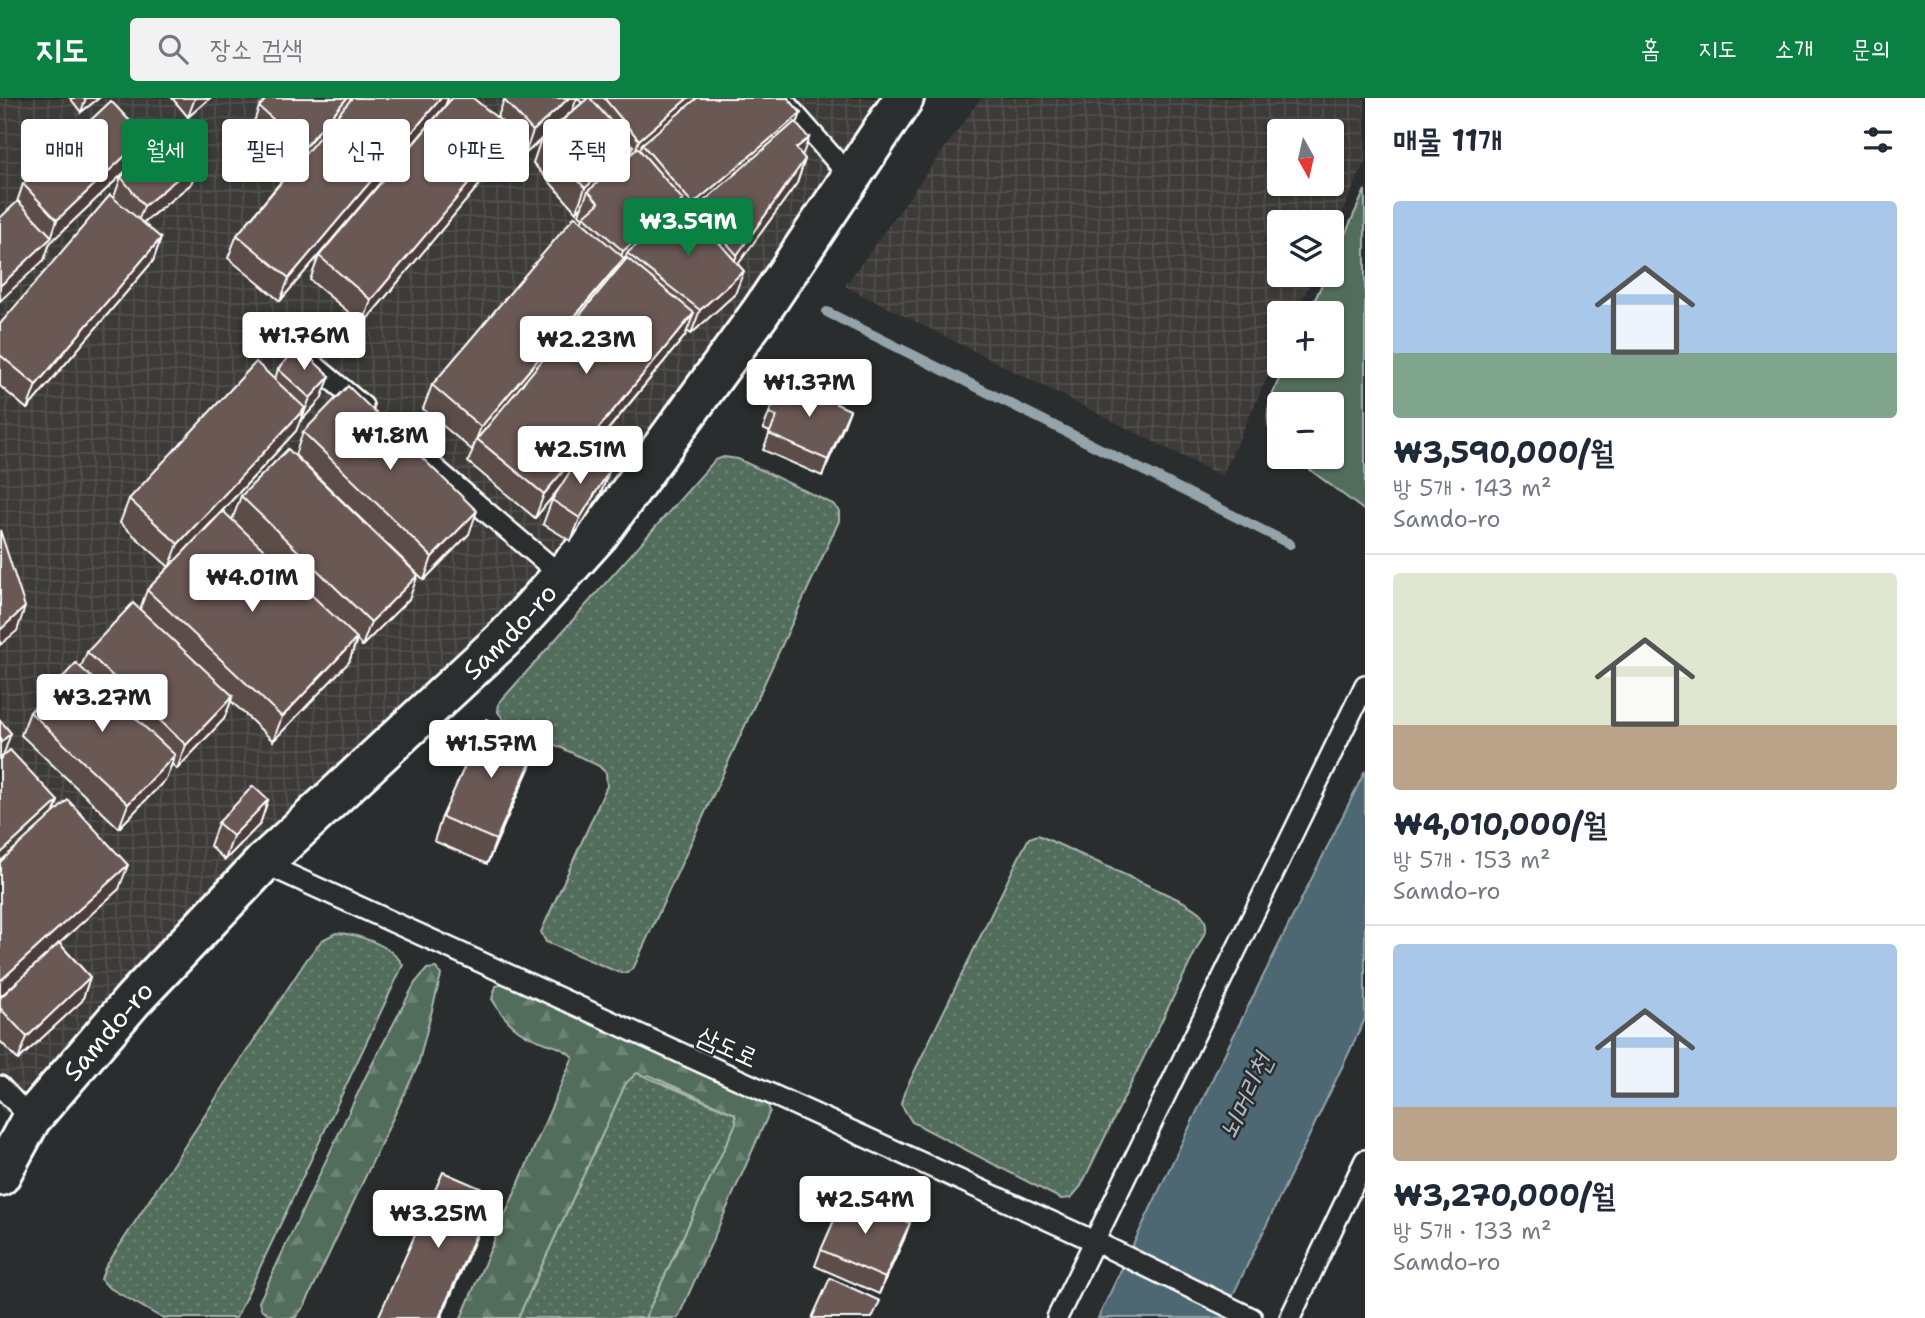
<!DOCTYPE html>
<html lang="ko">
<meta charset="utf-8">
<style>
:root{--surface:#fff;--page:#f2f2f3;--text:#1f2937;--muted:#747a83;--line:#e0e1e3;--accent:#0b8043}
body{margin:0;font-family:"Shantell Sans","Poor Story",sans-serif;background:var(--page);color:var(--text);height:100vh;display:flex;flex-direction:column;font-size:26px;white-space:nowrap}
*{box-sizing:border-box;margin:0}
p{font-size:23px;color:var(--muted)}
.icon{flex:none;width:38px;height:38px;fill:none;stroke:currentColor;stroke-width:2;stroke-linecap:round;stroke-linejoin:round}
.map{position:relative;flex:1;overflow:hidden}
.side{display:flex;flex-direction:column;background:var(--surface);width:560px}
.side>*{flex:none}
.guide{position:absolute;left:21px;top:21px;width:665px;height:63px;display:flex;gap:14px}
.needle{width:46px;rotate:172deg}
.tools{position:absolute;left:1267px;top:21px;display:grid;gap:14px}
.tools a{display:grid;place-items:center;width:77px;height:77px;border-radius:7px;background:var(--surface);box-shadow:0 2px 5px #0004;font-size:35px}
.price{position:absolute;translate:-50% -60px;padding:0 16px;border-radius:7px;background:#fff;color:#222;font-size:23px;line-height:46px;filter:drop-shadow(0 2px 4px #0008)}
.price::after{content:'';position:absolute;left:50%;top:42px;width:21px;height:16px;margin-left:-10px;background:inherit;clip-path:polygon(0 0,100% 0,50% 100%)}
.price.selected{background:var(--accent);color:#fff}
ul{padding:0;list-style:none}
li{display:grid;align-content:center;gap:14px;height:371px;padding:0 28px}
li+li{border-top:2px solid var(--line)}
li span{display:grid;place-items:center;height:217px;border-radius:7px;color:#555}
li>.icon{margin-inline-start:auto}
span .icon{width:126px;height:126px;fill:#fffc;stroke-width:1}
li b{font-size:30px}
h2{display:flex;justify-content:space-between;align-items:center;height:84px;padding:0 28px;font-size:30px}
.pill{padding:0 24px;border-radius:7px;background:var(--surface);box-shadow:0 2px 5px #0004;font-size:24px;line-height:63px}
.pill.selected{background:var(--accent);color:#fff}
header{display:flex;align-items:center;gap:42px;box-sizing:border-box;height:98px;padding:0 35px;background:var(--accent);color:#fff}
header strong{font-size:33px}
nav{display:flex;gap:38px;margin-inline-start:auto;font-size:24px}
.search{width:490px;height:63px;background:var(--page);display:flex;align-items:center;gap:18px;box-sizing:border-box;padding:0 24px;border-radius:7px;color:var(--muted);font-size:26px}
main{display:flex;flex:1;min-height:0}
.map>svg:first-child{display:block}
.industrial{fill:url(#industrial-grid);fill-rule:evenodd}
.grass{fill:#526d5d;stroke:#a8b6ae;stroke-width:2}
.forest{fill:url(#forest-firs);stroke:#a8b6ae;stroke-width:2}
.garden{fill:url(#garden-dots);stroke:#a8b6ae;stroke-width:2}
.water{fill:#4e6773;stroke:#95a4ab;stroke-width:2}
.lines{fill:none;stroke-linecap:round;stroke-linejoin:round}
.stream{stroke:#95a4ab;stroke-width:10}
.service-casing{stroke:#fff;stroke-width:24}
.tertiary-casing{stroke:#fff;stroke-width:44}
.service{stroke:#2a2d2e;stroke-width:19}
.tertiary{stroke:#2a2d2e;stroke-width:38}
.wall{fill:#5c4d48;stroke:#fff;stroke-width:2}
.shaded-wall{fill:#4b3e3b;stroke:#fff;stroke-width:2}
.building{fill:#6b5954;stroke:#fff;stroke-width:2}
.labels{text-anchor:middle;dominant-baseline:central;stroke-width:5;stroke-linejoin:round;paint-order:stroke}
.street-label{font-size:26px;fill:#fff;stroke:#2a2d2e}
.water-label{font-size:28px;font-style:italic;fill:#afbbc0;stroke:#2a2d2e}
</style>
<header>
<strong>지도</strong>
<div class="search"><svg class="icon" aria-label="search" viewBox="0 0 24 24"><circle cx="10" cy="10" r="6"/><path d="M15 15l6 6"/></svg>장소 검색</div>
<nav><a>홈</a><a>지도</a><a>소개</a><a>문의</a></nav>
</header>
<main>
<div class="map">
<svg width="1365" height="1220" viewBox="0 0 1365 1220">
<defs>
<pattern id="industrial-grid" width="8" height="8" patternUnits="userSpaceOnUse" patternTransform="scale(1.75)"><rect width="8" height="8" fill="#3e3a39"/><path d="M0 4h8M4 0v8" fill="none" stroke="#514e4d"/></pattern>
<pattern id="forest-firs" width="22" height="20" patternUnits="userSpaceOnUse" patternTransform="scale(1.75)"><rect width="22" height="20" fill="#526d5d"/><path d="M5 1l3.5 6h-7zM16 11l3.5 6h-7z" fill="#6c8375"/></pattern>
<pattern id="garden-dots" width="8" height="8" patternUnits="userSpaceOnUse" patternTransform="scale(1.75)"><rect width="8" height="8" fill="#526d5d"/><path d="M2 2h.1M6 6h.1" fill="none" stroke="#6c8375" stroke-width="1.8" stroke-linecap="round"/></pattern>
</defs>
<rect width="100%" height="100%" fill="#2a2d2e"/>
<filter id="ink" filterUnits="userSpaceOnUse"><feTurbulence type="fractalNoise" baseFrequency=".0143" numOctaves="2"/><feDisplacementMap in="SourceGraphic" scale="14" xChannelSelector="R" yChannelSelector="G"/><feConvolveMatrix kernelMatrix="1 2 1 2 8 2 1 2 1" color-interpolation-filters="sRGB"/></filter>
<g filter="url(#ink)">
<g class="industrial">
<polygon points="0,0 882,0 659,329 564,458 223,780 108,899 5,1015 0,1010"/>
<path d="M981,0H1365V64L1332,137V124H1279V177H1314L1296,215H1279V253L1222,378L845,188ZM1279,33H1332V86H1279Z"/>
</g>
<path class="grass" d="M1365,92V413L1293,359H1332V306H1279V347C1256,323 1273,294 1285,268H1332V215H1309L1326,177H1332V165Z"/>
<g class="forest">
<polygon points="436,870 441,877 418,967 305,1207 295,1220 276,1220 261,1211 259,1204 366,978 415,885 427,871"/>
<path d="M506,885L767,1005L770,1013L678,1220H645L736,1025L735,1016L649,977L626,985L518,1220H461L573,959C564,950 554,948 543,944C518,936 505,923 492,901L496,888Z"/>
</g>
<g class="garden">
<polygon points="724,359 738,361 833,406 839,413 839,423 634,869 627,875 620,875 546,844 541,834 607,688 606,675 599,668 504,622 498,614 499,605 715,362"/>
<path d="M1038,737L1184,804C1196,812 1207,816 1206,832L1081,1088L1071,1100L1061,1101L912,1024L901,1006L904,995L1021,755L1029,740Z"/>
<path d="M336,835C359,836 391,847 403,867L236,1220H162L108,1189L101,1181L105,1170L307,861L322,842Z"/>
<polygon points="637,975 735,1016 736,1025 645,1220 518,1220 626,985"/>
</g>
<polygon class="water" points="1365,673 1365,921 1222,1220 1098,1220 1223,959"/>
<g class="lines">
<polyline class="stream" points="827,214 1290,446"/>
<defs>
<g id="service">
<polyline points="781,0 851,80"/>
<polyline points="266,227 363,308"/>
<polyline points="396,337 563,479"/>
<polyline points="263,765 1094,1143 1252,1220"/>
<polyline points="0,988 31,1021"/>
<polyline points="1057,1220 1365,587"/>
<polyline points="1290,1220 1365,1062"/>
</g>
<g id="tertiary">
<path id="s1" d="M0,1078L31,1021L133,902L263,765L507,538L599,436L760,215L904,0"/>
</g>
</defs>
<use href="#service" class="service-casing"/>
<use href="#tertiary" class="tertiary-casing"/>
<use href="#service" class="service"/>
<use href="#tertiary" class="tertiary"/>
</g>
<g class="wall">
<polygon points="70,0 99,0 81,14"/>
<polygon points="172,0 210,0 188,19"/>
<polygon points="448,0 446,7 497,21 504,2 572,13 525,56 510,41 504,57 363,226 310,182 319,158 394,68 280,203 228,160 237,137 293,69 251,33 259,9"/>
<polygon points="577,0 788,0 801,15 797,26 802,58 805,61 797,85 738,166 735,196 691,236 687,233 685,238 586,359 609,373 600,397 571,443 543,426 552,402 558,392 535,420 468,364 473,351 472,352 423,311 432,287 581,124 583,120 579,116 582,108 576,114 533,65 541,41 582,5"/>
<polygon points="136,63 50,145 44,162 17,104 23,86"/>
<polygon points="121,79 191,86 143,125 161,140 153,163 27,311 0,288 0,226 114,99"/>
<polygon points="278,271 330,278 321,301 301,323 300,322 296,333 190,448 258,447 232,422 241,398 409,501 362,548 357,542 349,564 273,643 231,603 224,621 177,671 172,666 166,681 119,730 21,637 30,614 81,569 87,554 140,511 147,492 169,469 120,425 129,401 275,281"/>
<polygon points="803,292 840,297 836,306 850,312 822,378 763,352 770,334 763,331 769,315 785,302"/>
<polygon points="303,334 469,436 424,482 295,357"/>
<polygon points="0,661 58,703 54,715 119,791 59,845 90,879 82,903 18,962 0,943 0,900 40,862 0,899"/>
<polygon points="530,668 487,766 434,743 442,719"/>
<polygon points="268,702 260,726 225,762 210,748 218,725"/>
<polygon points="904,1141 879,1196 815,1168 821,1152"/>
</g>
<g class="shaded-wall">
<polygon points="86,0 99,0 81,14"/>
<polygon points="195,0 210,0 188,19"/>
<polygon points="347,0 358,0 297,72 305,49"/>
<polygon points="441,0 448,0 445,8 280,203 289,180"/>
<polygon points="569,0 577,0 572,13 525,56 533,33"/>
<polygon points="688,0 707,0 642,46 637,60 631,65 639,42"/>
<polygon points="801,15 792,38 696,110 691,125 685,130 693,106"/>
<polygon points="513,33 504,57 363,226 371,202"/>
<polygon points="145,39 136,63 50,145 44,162 0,203 0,188 51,140 57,122"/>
<polygon points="809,40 800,63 796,50"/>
<polygon points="633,48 624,71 588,93 582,108 576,114 585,90"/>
<polygon points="805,61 797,85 728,180 737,157"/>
<polygon points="200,62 191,86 135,131 144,108"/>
<polygon points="683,102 675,125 627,155 622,170 477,341 472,352 481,329 618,168 623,153"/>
<polygon points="161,140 153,163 27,311 36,287"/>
<polygon points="744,173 735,196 691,236 700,212"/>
<polygon points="694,215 685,238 535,420 544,396"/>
<polygon points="330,278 321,301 301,323 310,300"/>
<polygon points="305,310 296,333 169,470 178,446"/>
<polygon points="850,312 844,328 822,378 828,362"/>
<polygon points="609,373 600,397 571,443 580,420"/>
<polygon points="477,413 469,436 424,482 432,459"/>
<polygon points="418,477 409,501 362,548 371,524"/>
<polygon points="25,509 17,533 0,547 0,532"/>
<polygon points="357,540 349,564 273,643 282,619"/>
<polygon points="233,598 224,621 177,671 186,647"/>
<polygon points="11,635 3,658 0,660 0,645"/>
<polygon points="539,645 530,668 487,766 496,742"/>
<polygon points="175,657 166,681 119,730 128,706"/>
<polygon points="268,702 260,726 225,762 233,738"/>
<polygon points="58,703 49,727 0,772 0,756"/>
<polygon points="128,767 119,791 0,899 0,883"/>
<polygon points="90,879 82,903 18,962 27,939"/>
<polygon points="494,1096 485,1119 441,1220 439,1220"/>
<polygon points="910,1125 904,1141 879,1196 885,1180"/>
</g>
<g class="building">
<polygon points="267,0 347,0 305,49 259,9"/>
<polygon points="352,0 441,0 289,180 237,137"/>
<polygon points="452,0 473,0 513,33 371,202 319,158"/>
<polygon points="506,0 569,0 533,33 504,2"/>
<polygon points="588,0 590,0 633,48 585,90 541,41"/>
<polygon points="604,0 688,0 639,42"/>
<polygon points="697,0 788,0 801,15 693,106 642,46"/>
<polygon points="111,3 145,39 57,122 23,86"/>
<polygon points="795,24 809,40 796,50 805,61 737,157 696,110"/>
<polygon points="177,35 200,62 144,108 121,79"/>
<polygon points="638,50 683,102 623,153 584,118 599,105 588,93"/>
<polygon points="110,97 161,140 36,287 0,257 0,226"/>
<polygon points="18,103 52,139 0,188 0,120"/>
<polygon points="685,106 744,173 700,212 627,155"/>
<polygon points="575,118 624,160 481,329 432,287"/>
<polygon points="627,160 694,215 544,396 477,341"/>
<polygon points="298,249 330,278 310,300 278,271"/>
<polygon points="256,264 305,310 178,446 129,401"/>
<polygon points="807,283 840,297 836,306 850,312 828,362 769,336 777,318 769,315 776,298 785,302 792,288 803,292"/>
<polygon points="348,288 477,413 432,459 303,334"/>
<polygon points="288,351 418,477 371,524 241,398"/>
<polygon points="581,356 609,373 580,420 552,402"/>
<polygon points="223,413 357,540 282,619 147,492"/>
<polygon points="0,432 25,509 0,532"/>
<polygon points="133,505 233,598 186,647 87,554"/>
<polygon points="76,565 175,657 128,706 30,614"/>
<polygon points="486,621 539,645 496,742 442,719"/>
<polygon points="0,622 11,635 0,645"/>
<polygon points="10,652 58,703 0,756 0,661"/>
<polygon points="253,688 268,702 233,738 218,725"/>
<polygon points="68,702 128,767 0,883 0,764"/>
<polygon points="59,845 90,879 27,939 0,910 0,900"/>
<polygon points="443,1074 494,1096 439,1220 378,1220"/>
<polygon points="845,1097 910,1125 885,1180 821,1152"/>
<polygon points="830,1180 880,1203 872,1220 812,1220"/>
</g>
</g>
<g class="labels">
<g class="street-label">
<text stroke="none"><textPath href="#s1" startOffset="749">Samdo-ro</textPath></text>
<text stroke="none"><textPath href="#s1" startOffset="182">Samdo-ro</textPath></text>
<text transform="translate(728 948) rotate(24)">삼도로</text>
</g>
<g class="water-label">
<text transform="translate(1245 998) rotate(-65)">뇌머리천</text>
</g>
</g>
</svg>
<div class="tools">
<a><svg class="needle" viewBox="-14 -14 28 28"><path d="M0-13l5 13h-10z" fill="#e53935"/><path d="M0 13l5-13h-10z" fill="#747a83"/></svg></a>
<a><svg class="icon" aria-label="layers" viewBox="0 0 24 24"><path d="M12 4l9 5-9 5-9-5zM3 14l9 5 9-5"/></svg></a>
<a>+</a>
<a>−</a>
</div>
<b class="price selected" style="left:688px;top:160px">₩3.59M</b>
<b class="price" style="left:304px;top:274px">₩1.76M</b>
<b class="price" style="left:586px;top:278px">₩2.23M</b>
<b class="price" style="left:809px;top:321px">₩1.37M</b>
<b class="price" style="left:390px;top:374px">₩1.8M</b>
<b class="price" style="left:580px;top:388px">₩2.51M</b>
<b class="price" style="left:252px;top:516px">₩4.01M</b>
<b class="price" style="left:102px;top:636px">₩3.27M</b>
<b class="price" style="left:491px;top:682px">₩1.57M</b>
<b class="price" style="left:865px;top:1138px">₩2.54M</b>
<b class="price" style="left:438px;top:1152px">₩3.25M</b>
<div class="guide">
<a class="pill">매매</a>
<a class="pill selected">월세</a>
<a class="pill">필터</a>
<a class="pill">신규</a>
<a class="pill">아파트</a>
<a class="pill">주택</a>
</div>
</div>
<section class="side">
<h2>매물 11개<svg class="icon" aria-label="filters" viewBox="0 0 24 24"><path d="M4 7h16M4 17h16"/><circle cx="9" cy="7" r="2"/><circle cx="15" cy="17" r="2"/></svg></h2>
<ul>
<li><span style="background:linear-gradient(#a9c7e8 70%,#7fa58c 0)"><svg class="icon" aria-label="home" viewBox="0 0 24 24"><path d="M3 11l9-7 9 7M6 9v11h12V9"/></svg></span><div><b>₩3,590,000/월</b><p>방 5개 · 143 m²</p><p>Samdo-ro</p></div></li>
<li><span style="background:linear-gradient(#dfe7d0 70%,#b9a48a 0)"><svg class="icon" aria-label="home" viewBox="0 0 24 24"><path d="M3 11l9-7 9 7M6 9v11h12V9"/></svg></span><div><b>₩4,010,000/월</b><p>방 5개 · 153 m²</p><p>Samdo-ro</p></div></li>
<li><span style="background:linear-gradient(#a9c7e8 75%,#b9a48a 0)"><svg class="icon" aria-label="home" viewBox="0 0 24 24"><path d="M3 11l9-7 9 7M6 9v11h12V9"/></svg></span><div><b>₩3,270,000/월</b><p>방 5개 · 133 m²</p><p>Samdo-ro</p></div></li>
</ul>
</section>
</main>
